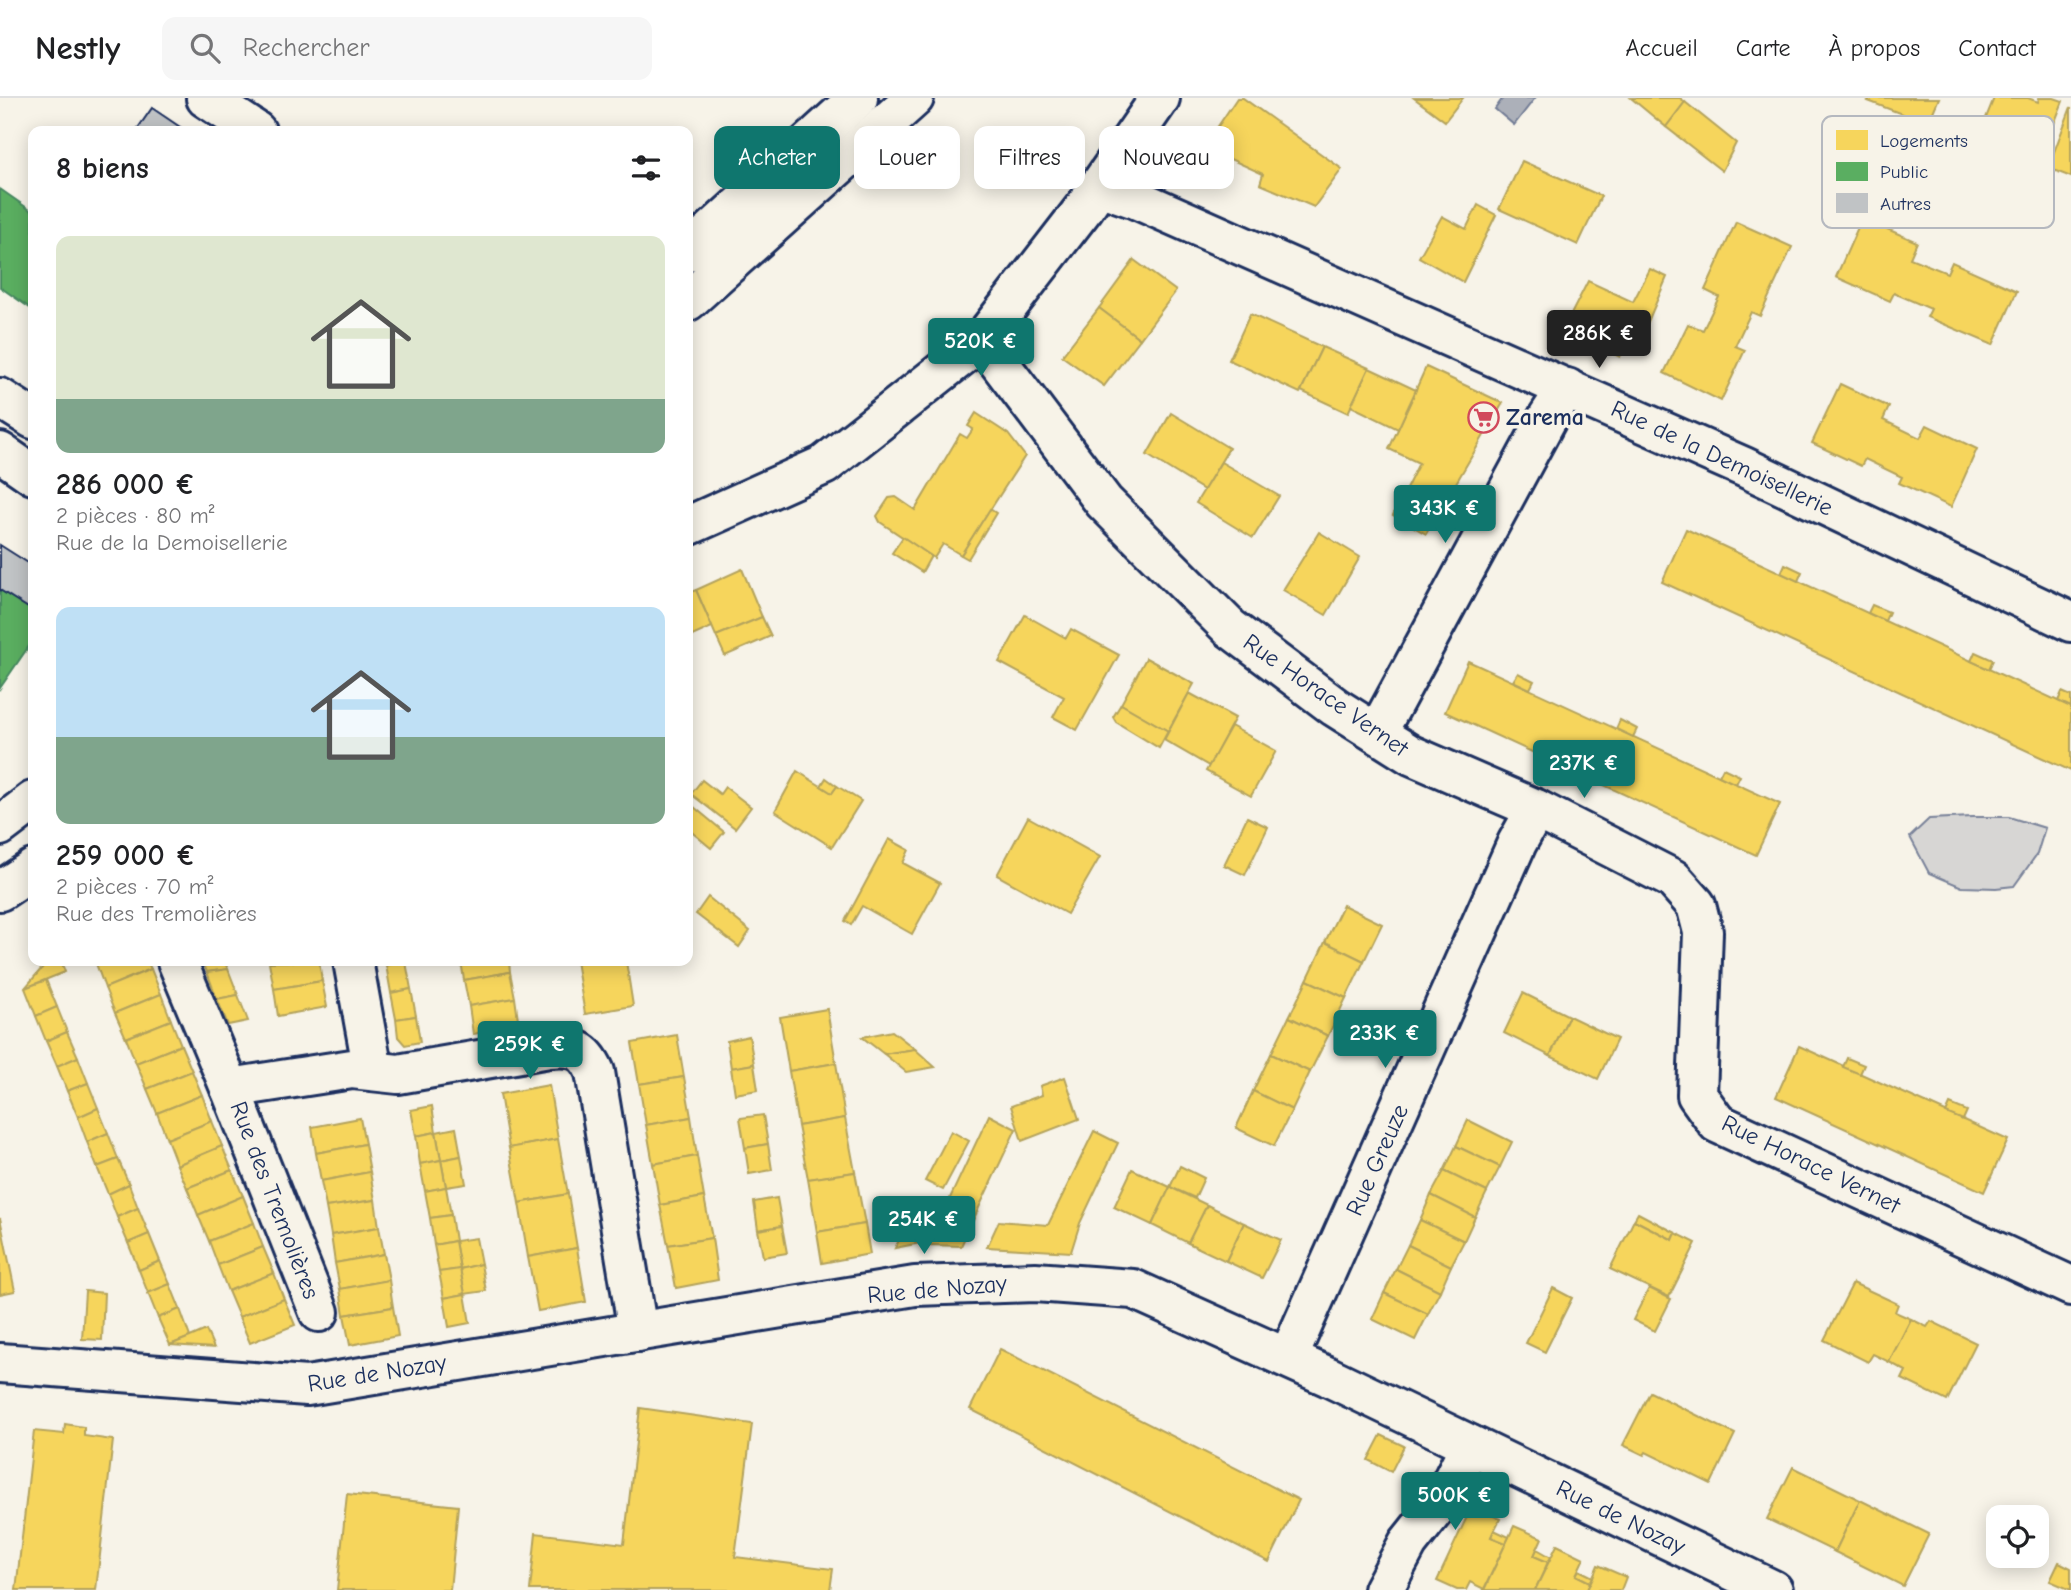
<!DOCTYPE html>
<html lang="fr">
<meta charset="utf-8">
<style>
:root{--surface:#fff;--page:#f6f6f6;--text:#202124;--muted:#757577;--line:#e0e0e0;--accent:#0f766e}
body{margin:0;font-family:"Comic Neue",sans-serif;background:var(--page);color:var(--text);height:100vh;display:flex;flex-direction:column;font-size:26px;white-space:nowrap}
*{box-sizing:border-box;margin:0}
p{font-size:23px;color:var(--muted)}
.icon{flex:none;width:38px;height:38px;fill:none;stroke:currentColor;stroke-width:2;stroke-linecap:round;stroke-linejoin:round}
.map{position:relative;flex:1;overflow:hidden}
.details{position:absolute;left:28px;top:28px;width:665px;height:840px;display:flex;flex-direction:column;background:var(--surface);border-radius:14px;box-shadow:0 4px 18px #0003}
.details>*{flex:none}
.guide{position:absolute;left:714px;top:28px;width:665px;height:63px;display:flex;gap:14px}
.controls{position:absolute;left:1986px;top:1407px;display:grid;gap:14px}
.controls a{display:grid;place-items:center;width:63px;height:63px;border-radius:14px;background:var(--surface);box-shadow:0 4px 18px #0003;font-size:35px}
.price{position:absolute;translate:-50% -60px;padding:0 16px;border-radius:7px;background:var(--accent);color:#fff;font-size:23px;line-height:46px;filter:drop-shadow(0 2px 4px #0008)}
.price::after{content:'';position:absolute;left:50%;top:42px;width:21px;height:16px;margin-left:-10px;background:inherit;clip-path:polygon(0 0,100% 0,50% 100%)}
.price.on{background:#222;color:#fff}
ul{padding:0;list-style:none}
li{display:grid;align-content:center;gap:14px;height:371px;padding:0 28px}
li span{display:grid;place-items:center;height:217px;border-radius:14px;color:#555}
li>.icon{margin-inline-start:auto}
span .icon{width:126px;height:126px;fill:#fffc;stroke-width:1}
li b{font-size:30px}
h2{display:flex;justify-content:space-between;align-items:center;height:84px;padding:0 28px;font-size:30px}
.pill{padding:0 24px;border-radius:14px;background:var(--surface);box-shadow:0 4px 18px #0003;font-size:24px;line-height:63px}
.pill.on{background:var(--accent);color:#fff}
header{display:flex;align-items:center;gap:42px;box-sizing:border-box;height:98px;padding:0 35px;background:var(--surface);border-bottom:2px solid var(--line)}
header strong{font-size:33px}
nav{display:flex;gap:38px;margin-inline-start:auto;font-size:24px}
.search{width:490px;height:63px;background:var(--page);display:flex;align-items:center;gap:18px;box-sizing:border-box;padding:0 24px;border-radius:14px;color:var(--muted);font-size:26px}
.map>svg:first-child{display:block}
.green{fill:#d7d6d4;stroke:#798299;stroke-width:2}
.water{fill:#acb0b9;stroke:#727c95;stroke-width:2}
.homes{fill:#f6d55c;stroke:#b4a35d;stroke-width:2}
.public{fill:#5aae61;stroke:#478860;stroke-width:2}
.building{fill:#c0c3c5;stroke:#1b2f5e;stroke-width:2}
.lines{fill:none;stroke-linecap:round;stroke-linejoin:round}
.minor-casing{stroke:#1b2f5e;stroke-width:44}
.secondary-casing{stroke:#1b2f5e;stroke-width:44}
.minor{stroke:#f7f3e8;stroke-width:38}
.secondary{stroke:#f7f3e8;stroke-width:38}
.labels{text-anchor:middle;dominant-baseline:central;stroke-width:7;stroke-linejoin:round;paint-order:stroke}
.poi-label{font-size:24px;font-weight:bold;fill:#1b2f5e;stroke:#f7f3e8;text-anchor:start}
.street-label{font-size:24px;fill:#1b2f5e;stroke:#f7f3e8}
.key{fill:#f7f3e8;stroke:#b5b8bf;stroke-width:2}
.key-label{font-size:19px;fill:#1b2f5e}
</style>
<header>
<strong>Nestly</strong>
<div class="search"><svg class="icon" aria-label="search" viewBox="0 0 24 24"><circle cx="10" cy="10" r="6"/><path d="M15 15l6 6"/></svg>Rechercher</div>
<nav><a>Accueil</a><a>Carte</a><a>À propos</a><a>Contact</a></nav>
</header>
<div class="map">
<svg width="2071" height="1492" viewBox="0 0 2071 1492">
<rect width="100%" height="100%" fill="#f7f3e8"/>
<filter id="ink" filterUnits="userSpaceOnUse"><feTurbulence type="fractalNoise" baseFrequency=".0143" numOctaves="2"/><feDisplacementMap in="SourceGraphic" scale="14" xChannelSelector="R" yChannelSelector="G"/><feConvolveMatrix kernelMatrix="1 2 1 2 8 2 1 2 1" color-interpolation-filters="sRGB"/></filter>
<g filter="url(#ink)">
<polygon class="green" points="1972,719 2009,719 2045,730 2037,756 2014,788 1996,790 1962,789 1929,775 1910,739 1929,721"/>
<polygon class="water" points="1503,0 1535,0 1514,27 1495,11"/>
<g class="homes">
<polygon points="1237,0 1243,0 1342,71 1314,109 1260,86 1263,76 1204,49"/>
<polygon points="1414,0 1463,0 1445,23"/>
<polygon points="1631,0 1680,0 1685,4 1666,29"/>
<polygon points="1870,0 1939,0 1928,26 1868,3"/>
<polygon points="1994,0 2028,0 2038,4 2039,0 2054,0 2063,3 2035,75 2013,67 2016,61 1976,45"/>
<polygon points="1685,4 1736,45 1722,73 1666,29"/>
<polygon points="2071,9 2071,79 2048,70"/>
<polygon points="1522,63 1601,98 1578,147 1499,111"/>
<polygon points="1478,107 1496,117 1463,184 1419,159 1442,118 1466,131"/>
<polygon points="1862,120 1917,144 1910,160 1947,175 1952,164 2017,193 1993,247 1927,219 1931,211 1894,195 1890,203 1836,179"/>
<polygon points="1736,124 1792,149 1760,218 1751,214 1735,248 1745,252 1721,303 1664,275 1688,226 1703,232 1719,199 1705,192"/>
<polygon points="1134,162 1176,193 1140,241 1099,210"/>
<polygon points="1650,171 1667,179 1647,226 1638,223 1620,259 1563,232 1588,183 1633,204"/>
<polygon points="1099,210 1140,241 1104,288 1062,258"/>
<polygon points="1250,216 1322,249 1300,295 1229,262"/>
<polygon points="1322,249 1369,270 1348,315 1301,293"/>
<polygon points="1426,269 1503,305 1426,436 1393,417 1419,365 1389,351"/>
<polygon points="1369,270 1416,292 1398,331 1351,308"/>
<polygon points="1840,286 1889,309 1883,322 1920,340 1927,327 1977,351 1951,409 1899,385 1902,379 1865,361 1861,368 1812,345"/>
<polygon points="976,315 1008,336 1025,358 961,457 943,446 934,460 880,424 877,418 889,400 896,399 915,412 960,336 967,340 973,331 968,328"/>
<polygon points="1171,315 1229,350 1204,392 1147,357"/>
<polygon points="1221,364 1279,398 1253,440 1196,405"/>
<polygon points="990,411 996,415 968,461 961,457"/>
<polygon points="1686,431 2071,609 2071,673 1662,484"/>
<polygon points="1319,434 1360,459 1326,517 1283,492"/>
<polygon points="903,439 931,458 922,474 892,455"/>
<polygon points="1785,466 1802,474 1798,483 1781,475"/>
<polygon points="742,471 762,519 716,538 696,492"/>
<polygon points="696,492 712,529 688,540 688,495"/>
<polygon points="1872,507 1889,514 1885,523 1868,515"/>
<polygon points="1025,517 1066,540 1071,531 1119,557 1077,632 1053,619 1064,599 999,564"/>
<polygon points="762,519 771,538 725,558 716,538"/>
<polygon points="1975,554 1993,562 1989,571 1971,563"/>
<polygon points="1146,560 1194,586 1168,633 1121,606"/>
<polygon points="1468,563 1780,706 1756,757 1445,614"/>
<polygon points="1518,575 1534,583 1530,591 1513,583"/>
<polygon points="2062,594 2071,598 2071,609 2058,603"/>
<polygon points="1189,595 1235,620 1209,668 1164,642"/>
<polygon points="1121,606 1168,633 1159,650 1116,624 1113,619"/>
<polygon points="1620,622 1637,631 1633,639 1616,631"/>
<polygon points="1231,628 1276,653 1251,698 1206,673"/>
<polygon points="1723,670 1740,678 1736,686 1719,678"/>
<polygon points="797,673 832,695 837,688 861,703 832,749 775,713"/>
<polygon points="826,680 837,688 832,695 821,688"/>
<polygon points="702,682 720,696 725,689 751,709 735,730 691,696"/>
<polygon points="688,704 724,734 711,750 688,731"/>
<polygon points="1028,719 1100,759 1067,816 997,777"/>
<polygon points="1247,719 1268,729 1245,777 1224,767"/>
<polygon points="889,741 909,752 903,765 940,785 912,836 862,808 851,827 845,823"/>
<polygon points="708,799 750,833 739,849 696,816"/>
<polygon points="1343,807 1382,826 1364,863 1325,844"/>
<polygon points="1325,844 1364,863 1346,900 1307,882"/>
<polygon points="48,863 61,863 65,874 25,890"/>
<polygon points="95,863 147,863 151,871 105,890"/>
<polygon points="202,863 224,863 228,871 207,874"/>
<polygon points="319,863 322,883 274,891 269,864"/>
<polygon points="386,863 406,863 406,864 386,867"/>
<polygon points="461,863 509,863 510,874 464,882"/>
<polygon points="576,863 626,863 633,908 585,916"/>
<polygon points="406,864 411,891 391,895 386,867"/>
<polygon points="151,871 161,896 115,915 105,890"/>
<polygon points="228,871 238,897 217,901 207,874"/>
<polygon points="510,874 515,900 469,908 464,882"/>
<polygon points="46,882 57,909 36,918 25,890"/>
<polygon points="1307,882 1346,900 1328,938 1289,919"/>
<polygon points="322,883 327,909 278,918 274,891"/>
<polygon points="411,891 416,918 396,921 391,895"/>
<polygon points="1523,895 1569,918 1550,958 1504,935"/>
<polygon points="161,896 171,922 126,940 115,915"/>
<polygon points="238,897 248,923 228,927 217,901"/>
<polygon points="515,900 519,928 473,936 469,908"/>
<polygon points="57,909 67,934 46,943 36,918"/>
<polygon points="827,911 836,965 789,973 780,919"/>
<polygon points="416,918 420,944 405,947 398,939 396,921"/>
<polygon points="1569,918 1617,941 1598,981 1550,958"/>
<polygon points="1289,919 1328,938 1310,974 1271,956"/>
<polygon points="171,922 181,947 136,965 126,940"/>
<polygon points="892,933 915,951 884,956 862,939"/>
<polygon points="67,934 78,959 57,968 46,943"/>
<polygon points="677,937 684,979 639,986 632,945"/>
<polygon points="749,938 754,966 731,970 727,943"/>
<polygon points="181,947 192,973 147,991 136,965"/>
<polygon points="1799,948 2008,1042 1984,1094 1776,999"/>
<polygon points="915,951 935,969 906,974 884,956"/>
<polygon points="1271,956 1310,974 1292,1012 1253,993"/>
<polygon points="78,959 88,985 67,993 57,968"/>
<polygon points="1847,960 1864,967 1860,976 1843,969"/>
<polygon points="836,965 845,1020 798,1028 789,973"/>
<polygon points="754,966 758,992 735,996 731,970"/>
<polygon points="192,973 202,997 157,1015 147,991"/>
<polygon points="684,979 691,1019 646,1027 639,986"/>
<polygon points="1065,979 1079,1021 1022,1043 1011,1008 1042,997 1040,988"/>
<polygon points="88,985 98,1010 78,1019 67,993"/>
<polygon points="549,987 558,1041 509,1050 500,996"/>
<polygon points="1253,993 1292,1012 1274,1048 1236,1030"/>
<polygon points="202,997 212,1023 167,1041 157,1015"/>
<polygon points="1950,1006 1967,1013 1963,1022 1946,1015"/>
<polygon points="432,1008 436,1034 416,1038 411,1012"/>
<polygon points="98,1010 108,1035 87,1044 78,1019"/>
<polygon points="763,1017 768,1046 745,1050 740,1020"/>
<polygon points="989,1017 1016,1031 961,1148 928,1147"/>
<polygon points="691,1019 697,1058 653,1066 646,1027"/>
<polygon points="360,1020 365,1046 316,1055 312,1029"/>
<polygon points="845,1020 855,1074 808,1081 798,1028"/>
<polygon points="1468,1022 1512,1044 1500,1069 1456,1048"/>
<polygon points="212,1023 222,1048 177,1067 167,1041"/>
<polygon points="456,1030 461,1058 441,1062 436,1034"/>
<polygon points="951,1033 969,1043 943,1092 925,1083"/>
<polygon points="1094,1033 1118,1045 1080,1125 1071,1154 987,1149 999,1123 1048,1127"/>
<polygon points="436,1034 441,1062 420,1066 416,1038"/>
<polygon points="108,1035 118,1061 97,1069 87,1044"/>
<polygon points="558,1041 568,1096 519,1105 509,1050"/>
<polygon points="365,1046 370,1074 321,1083 316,1055"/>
<polygon points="768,1046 772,1072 749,1076 745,1050"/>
<polygon points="222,1048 232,1072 187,1090 177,1067"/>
<polygon points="1456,1048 1500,1069 1487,1094 1444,1073"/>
<polygon points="461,1058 466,1086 446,1089 441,1062"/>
<polygon points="697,1058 704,1099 660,1107 653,1066"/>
<polygon points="118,1061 129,1086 108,1096 97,1069"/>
<polygon points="441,1062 446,1089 425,1093 420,1066"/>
<polygon points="1180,1068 1204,1080 1195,1100 1170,1089"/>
<polygon points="1132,1071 1170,1089 1152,1127 1114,1109"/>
<polygon points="232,1072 243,1098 198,1117 187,1090"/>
<polygon points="1444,1073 1487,1094 1475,1119 1431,1097"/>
<polygon points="370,1074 375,1102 326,1109 321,1083"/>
<polygon points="855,1074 865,1126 817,1134 808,1081"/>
<polygon points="129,1086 138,1110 117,1119 108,1096"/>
<polygon points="446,1089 451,1117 430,1120 425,1093"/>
<polygon points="1170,1089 1207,1107 1188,1145 1152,1127"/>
<polygon points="568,1096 577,1150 528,1159 519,1105"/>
<polygon points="1431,1097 1475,1119 1464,1143 1420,1122"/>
<polygon points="243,1098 254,1125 209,1143 198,1117"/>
<polygon points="704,1099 712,1140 668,1147 660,1107"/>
<polygon points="777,1100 782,1128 758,1132 754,1104"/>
<polygon points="375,1102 379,1129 331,1137 326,1109"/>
<polygon points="1207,1107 1244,1125 1226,1163 1188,1145"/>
<polygon points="138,1110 149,1136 128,1145 117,1119"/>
<polygon points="1638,1115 1676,1135 1673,1142 1634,1122"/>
<polygon points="451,1117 455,1143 434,1147 430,1120"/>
<polygon points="911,1118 928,1127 920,1145 895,1150"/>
<polygon points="0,1120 15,1193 0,1196"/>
<polygon points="1420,1122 1464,1143 1451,1168 1408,1147"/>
<polygon points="1634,1122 1673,1142 1676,1135 1696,1145 1669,1199 1610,1171"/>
<polygon points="254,1125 263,1149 218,1167 209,1143"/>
<polygon points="1244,1125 1281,1142 1262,1180 1226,1163"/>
<polygon points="865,1126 870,1156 822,1165 817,1134"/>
<polygon points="782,1128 787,1155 763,1159 758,1132"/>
<polygon points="379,1129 384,1156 335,1165 331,1137"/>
<polygon points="149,1136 160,1163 139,1172 128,1145"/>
<polygon points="476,1140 481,1166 460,1171 455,1143"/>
<polygon points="712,1140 718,1182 676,1190 668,1147"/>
<polygon points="455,1143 460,1171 439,1174 434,1147"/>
<polygon points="1408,1147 1451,1168 1440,1193 1396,1171"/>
<polygon points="263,1149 274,1175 228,1193 218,1167"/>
<polygon points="577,1150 586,1204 538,1213 528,1159"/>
<polygon points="384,1156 389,1182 340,1191 335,1165"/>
<polygon points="160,1163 170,1186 148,1195 139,1172"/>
<polygon points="481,1166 486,1193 465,1196 460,1171"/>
<polygon points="460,1171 465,1196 444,1200 439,1174"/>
<polygon points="1396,1171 1440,1193 1428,1216 1384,1195"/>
<polygon points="274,1175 284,1201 239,1219 228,1193"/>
<polygon points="389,1182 393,1209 344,1217 340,1191"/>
<polygon points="1853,1185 1898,1206 1895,1214 1911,1221 1889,1264 1873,1256 1868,1264 1824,1242"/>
<polygon points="170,1186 180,1211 158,1220 148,1195"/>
<polygon points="1553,1190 1572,1200 1545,1254 1526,1245"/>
<polygon points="1649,1190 1671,1201 1655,1233 1633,1222"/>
<polygon points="85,1193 104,1195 102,1242 82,1241"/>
<polygon points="1384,1195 1428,1216 1415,1242 1372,1221"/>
<polygon points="465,1196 470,1225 449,1229 444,1200"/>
<polygon points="284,1201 295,1227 250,1245 239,1219"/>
<polygon points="393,1209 398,1238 350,1247 344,1217"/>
<polygon points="180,1211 190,1239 170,1247 158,1220"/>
<polygon points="1911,1221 1927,1229 1931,1223 1976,1245 1947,1303 1902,1281 1906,1273 1889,1264"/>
<polygon points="206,1232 214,1250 170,1247 190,1239"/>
<polygon points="1000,1251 1299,1402 1269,1464 970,1311"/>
<polygon points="1650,1294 1735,1336 1711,1386 1646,1354 1644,1357 1623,1347"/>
<polygon points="640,1310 752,1326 735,1459 833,1471 830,1492 530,1492 536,1435 624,1446"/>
<polygon points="65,1326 84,1329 84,1338 113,1342 96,1492 16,1492 34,1333 64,1336"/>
<polygon points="1381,1337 1404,1348 1391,1374 1368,1362"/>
<polygon points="1793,1369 1860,1402 1835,1454 1767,1421"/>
<polygon points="347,1396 458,1408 450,1492 337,1492"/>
<polygon points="1860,1402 1929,1436 1903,1488 1835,1454"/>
<polygon points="1472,1408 1500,1421 1491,1439 1506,1445 1484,1491 1470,1484 1466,1492 1457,1492 1437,1483"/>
<polygon points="1514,1428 1542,1440 1534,1458 1548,1464 1535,1492 1484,1492"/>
<polygon points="1494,1432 1509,1439 1506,1445 1491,1439"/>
<polygon points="1557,1447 1584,1460 1576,1477 1590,1484 1587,1492 1535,1492"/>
<polygon points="1537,1451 1551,1459 1548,1464 1534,1458"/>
<polygon points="2059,1464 2071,1470 2071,1492 2050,1483"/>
<polygon points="1598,1467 1626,1479 1621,1492 1587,1492"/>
<polygon points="1579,1472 1593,1479 1590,1484 1576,1477"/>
</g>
<g class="public">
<polygon points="0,91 33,114 33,212 0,189"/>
<polygon points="0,492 33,513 33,542 0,590"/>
</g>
<g class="building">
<polygon points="152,10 186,33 136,33"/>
<polygon points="0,447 33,468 33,513 0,492"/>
</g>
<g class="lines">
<defs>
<g id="minor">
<polyline points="206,0 256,33"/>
<polyline points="1099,88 1136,101 1744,369 2071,524"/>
<polyline points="982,242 1104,404 1230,530 1335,609 1411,657 1536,711 1673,781 1696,807 1703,834 1697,997 1717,1025 2071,1188"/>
<polyline points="0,300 33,321"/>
<polyline points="0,354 33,377"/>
<polyline points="688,428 824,367 982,242 1084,110 1160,0"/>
<polyline points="1377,635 1548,319 1567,290"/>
<polyline points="177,863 230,990 319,1214"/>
<polyline points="353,863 373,973"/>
<path d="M230,990L352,971L398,976L549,950C574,948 585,951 595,974L638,1234"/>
<polyline points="1288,1260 1517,745 1536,711"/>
<polyline points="0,1265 307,1288 915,1188 1035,1184 1133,1191 1329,1279 1773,1492"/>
<polyline points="1383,1492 1408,1445 1443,1401 1470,1347"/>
</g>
<g id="secondary">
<polyline points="688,154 858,0"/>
<polyline points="688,203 914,0"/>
<polyline points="0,728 33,703"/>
<polyline points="0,793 33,771"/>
</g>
</defs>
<use href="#minor" class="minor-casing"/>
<use href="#secondary" class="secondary-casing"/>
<use href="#minor" class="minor"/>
<use href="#secondary" class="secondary"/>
</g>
</g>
<defs>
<symbol id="supermarket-ring" viewBox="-11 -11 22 22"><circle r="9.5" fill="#f7f3e8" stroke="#d1495b" stroke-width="1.5"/><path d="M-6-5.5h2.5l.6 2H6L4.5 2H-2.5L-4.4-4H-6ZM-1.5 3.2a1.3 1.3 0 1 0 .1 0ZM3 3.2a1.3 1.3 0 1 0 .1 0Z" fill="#d1495b"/></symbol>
</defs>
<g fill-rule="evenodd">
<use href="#supermarket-ring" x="1466" y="302" width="35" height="35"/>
</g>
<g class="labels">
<g class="poi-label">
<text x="1506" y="319">Zarema</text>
</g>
<g class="street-label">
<text transform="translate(1722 360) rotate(25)">Rue de la Demoisellerie</text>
<text transform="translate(1326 597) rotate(35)">Rue Horace Vernet</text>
<text transform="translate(1377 1062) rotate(-66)">Rue Greuze</text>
<text transform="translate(1811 1066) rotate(26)">Rue Horace Vernet</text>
<text transform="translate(275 1102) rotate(69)">Rue des Tremolières</text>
<text transform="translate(937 1191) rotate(-5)">Rue de Nozay</text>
<text transform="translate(377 1275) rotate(-9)">Rue de Nozay</text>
<text transform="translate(1621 1419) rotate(26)">Rue de Nozay</text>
</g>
</g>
<rect x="1822" y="18" width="232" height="112" rx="10" class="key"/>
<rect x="1836" y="32" width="32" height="20" fill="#f6d55c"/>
<rect x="1836" y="64" width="32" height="19" fill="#5aae61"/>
<rect x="1836" y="95" width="32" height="20" fill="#c0c3c5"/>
<g class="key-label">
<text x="1880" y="49">Logements</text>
<text x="1880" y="80">Public</text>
<text x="1880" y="112">Autres</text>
</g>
</svg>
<div class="controls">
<a><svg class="icon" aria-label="locate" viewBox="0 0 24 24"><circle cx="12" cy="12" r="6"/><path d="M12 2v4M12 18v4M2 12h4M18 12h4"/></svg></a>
</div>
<b class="price on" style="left:1599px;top:272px">286K €</b>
<b class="price" style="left:981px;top:280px">520K €</b>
<b class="price" style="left:1445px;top:447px">343K €</b>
<b class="price" style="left:1584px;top:702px">237K €</b>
<b class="price" style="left:1385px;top:972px">233K €</b>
<b class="price" style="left:530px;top:983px">259K €</b>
<b class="price" style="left:924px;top:1158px">254K €</b>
<b class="price" style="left:1455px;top:1434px">500K €</b>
<div class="guide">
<a class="pill on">Acheter</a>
<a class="pill">Louer</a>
<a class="pill">Filtres</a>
<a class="pill">Nouveau</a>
</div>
<section class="details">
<h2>8 biens<svg class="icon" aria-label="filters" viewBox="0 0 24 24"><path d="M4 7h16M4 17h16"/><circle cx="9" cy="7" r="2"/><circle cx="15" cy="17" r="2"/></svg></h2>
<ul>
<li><span style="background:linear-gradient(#dfe7d0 75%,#7fa58c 0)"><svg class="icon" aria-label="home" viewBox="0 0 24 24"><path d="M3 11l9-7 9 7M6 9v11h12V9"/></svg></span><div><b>286 000 €</b><p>2 pièces · 80 m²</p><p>Rue de la Demoisellerie</p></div></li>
<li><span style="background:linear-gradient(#bfe0f5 60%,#7fa58c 0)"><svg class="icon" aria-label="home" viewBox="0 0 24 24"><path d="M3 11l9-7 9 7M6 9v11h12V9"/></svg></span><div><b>259 000 €</b><p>2 pièces · 70 m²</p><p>Rue des Tremolières</p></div></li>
</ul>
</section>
</div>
